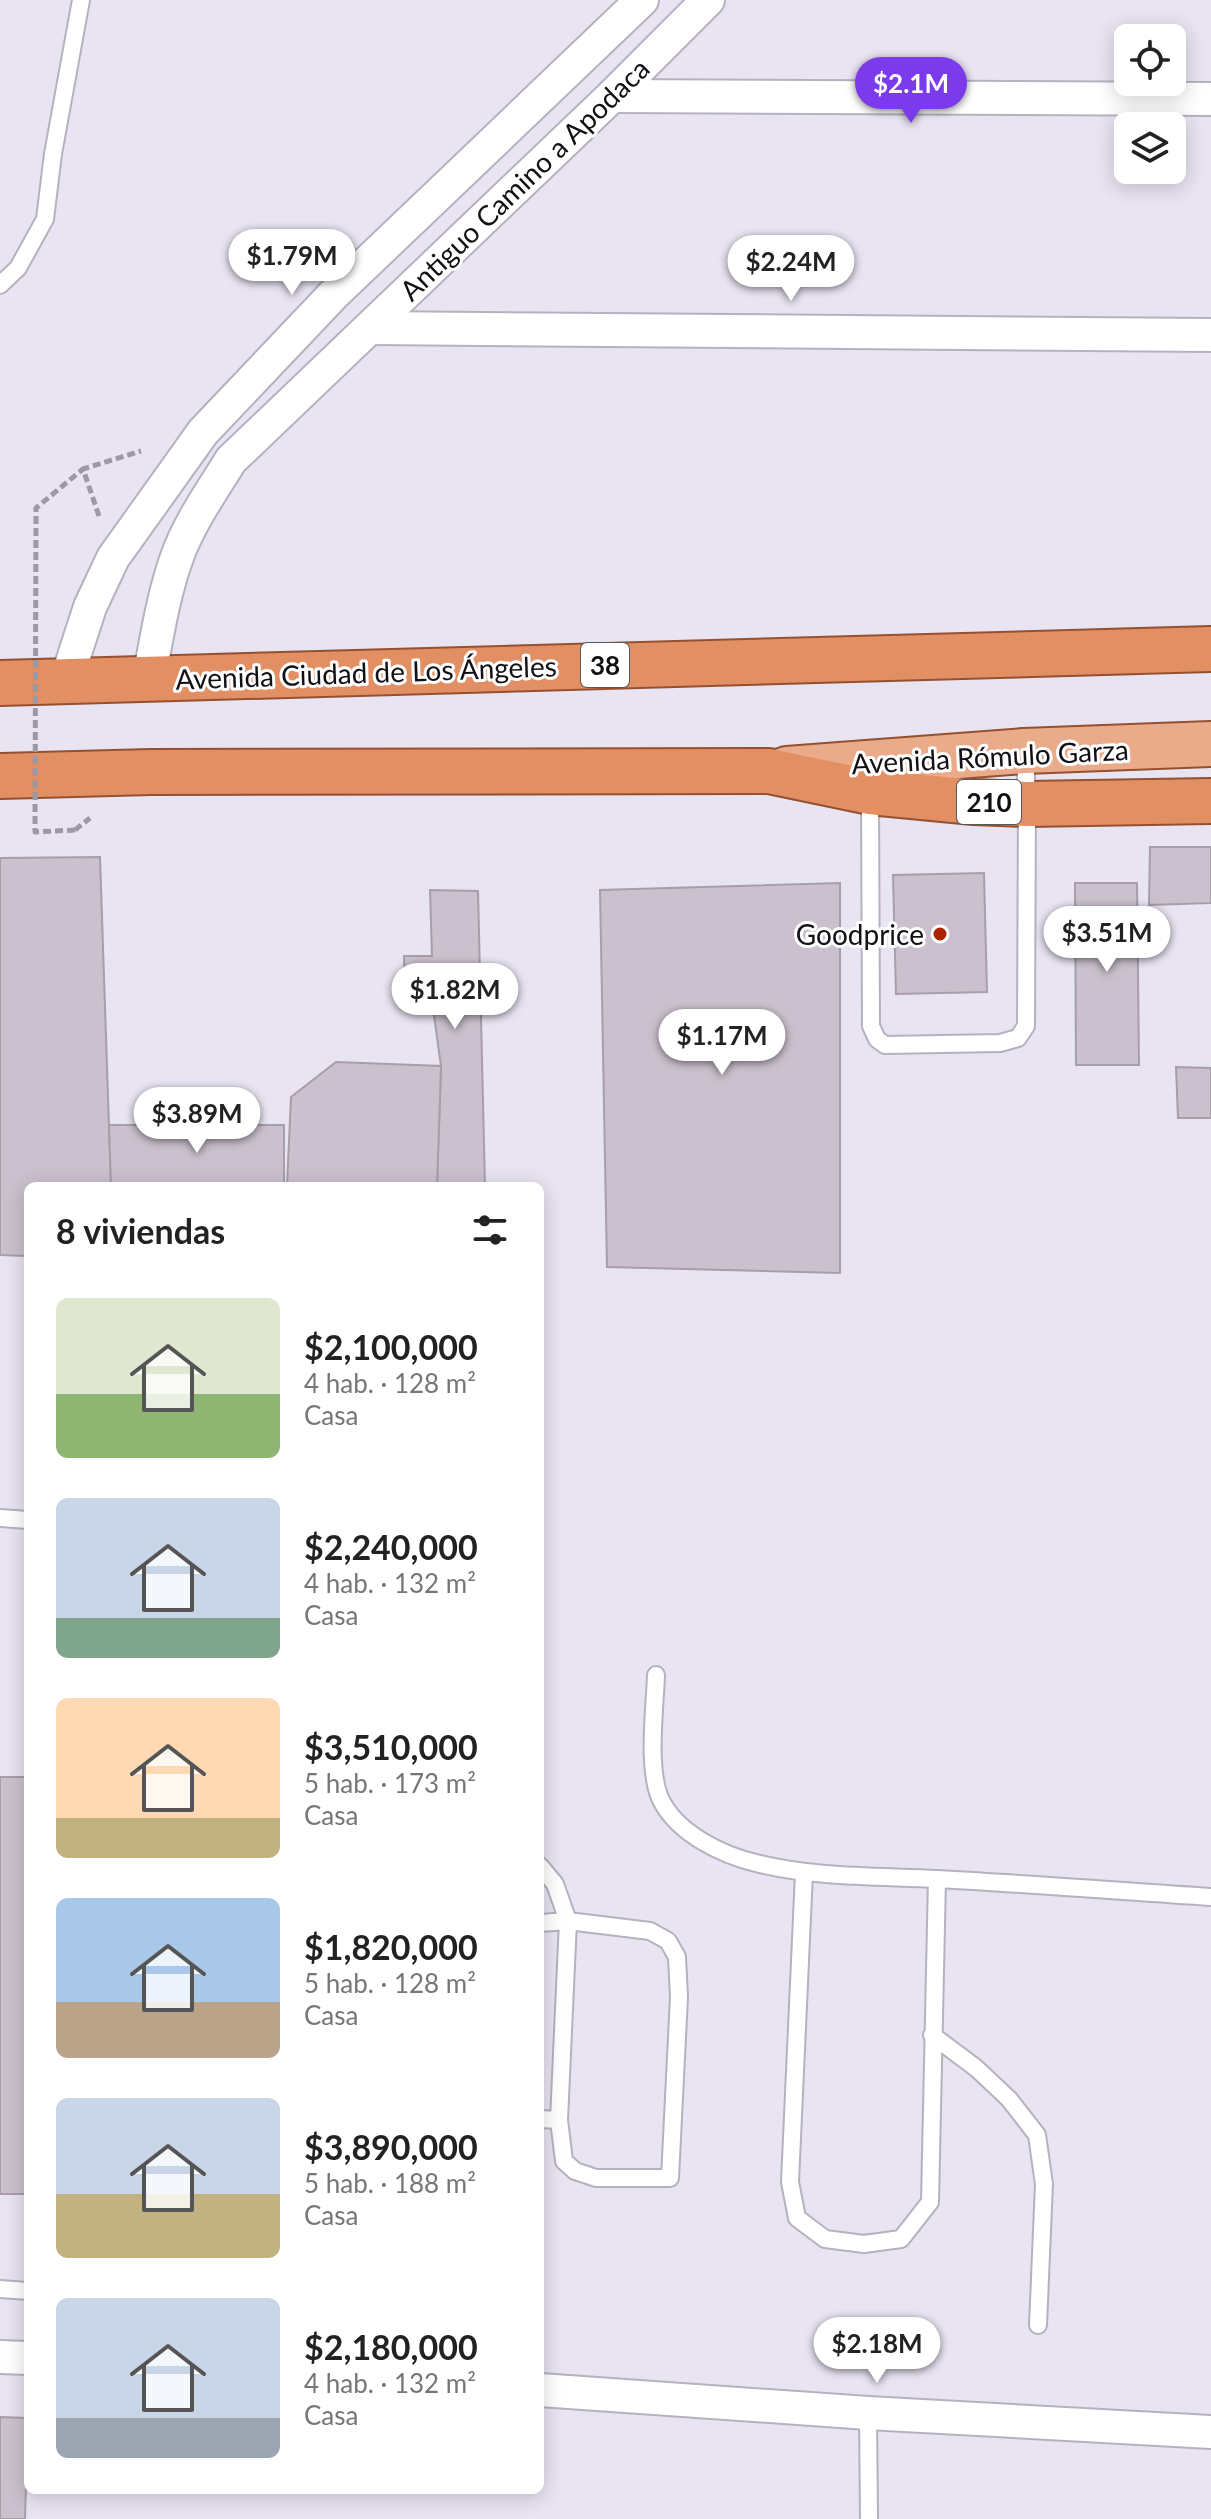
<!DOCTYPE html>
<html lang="es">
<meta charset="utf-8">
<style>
:root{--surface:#fff;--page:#f6f6f6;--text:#222;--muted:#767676;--accent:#7c3aed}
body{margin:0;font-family:Lato,sans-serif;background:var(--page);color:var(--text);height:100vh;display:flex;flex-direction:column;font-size:30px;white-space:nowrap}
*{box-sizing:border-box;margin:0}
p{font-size:26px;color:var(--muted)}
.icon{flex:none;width:44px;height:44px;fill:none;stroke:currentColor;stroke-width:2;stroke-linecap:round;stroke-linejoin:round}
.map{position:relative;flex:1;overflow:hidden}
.details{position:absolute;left:24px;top:1182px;width:520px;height:1312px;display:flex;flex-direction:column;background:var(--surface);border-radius:12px;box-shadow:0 4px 20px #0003}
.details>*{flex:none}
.controls{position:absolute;left:1114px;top:24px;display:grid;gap:16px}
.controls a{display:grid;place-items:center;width:72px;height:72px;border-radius:12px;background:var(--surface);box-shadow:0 4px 20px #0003;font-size:40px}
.price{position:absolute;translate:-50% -68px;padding:0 18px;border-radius:28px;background:#fff;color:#222;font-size:26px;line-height:52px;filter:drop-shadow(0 2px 4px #0008)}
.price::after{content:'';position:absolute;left:50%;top:48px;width:24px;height:18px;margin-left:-12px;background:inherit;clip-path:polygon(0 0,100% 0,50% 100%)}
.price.active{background:var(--accent);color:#fff}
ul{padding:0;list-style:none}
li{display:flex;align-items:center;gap:24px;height:200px;padding:0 32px}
li span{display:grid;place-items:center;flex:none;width:224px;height:160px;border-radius:12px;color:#555}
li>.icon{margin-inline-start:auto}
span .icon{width:96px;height:96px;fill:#fffc;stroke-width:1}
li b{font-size:34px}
h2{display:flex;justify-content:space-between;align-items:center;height:96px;padding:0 32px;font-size:34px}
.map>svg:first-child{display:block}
.building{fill:#cbc1ce;stroke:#a79eaa;stroke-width:2}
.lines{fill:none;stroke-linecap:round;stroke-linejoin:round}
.service-casing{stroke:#b6b1bf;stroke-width:20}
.minor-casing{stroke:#b6b1bf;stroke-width:36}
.primary-casing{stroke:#955030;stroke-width:48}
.trunk-casing{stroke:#955030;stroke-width:48}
.path{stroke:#9d99a4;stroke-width:5;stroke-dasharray:8 4;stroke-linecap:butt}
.service{stroke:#fff;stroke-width:16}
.minor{stroke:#fff;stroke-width:32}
.primary{stroke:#eaab8b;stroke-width:44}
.trunk{stroke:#e38f64;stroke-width:44}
.path-bridge{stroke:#9d99a4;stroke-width:5;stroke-dasharray:8 4;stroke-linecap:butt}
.poi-dot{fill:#af2200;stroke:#fff;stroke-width:3}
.labels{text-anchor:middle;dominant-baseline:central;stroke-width:6;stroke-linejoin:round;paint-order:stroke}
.shield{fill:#fff;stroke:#59585b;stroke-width:2}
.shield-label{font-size:26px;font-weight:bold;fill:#121015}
.street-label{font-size:28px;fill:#121015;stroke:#fff}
.poi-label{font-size:28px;fill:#121015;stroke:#fff;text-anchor:end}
</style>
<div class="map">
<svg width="1211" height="2519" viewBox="0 0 1211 2519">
<rect width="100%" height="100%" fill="#e9e4f2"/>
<g class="building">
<polygon points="1150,847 1211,847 1211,903 1149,905"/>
<polygon points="100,857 111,1186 28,1186 28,1256 0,1255 0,858"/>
<polygon points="984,873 987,992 896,994 893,875"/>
<polygon points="840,883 840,1273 607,1267 600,890"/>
<polygon points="1075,883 1137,883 1139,1065 1076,1065"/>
<polygon points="430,890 478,891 485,1186 437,1186 441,1066 432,1001 405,1001 404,956 432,956"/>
<polygon points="336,1062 441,1066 437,1186 287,1186 291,1097"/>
<polygon points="1176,1067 1211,1068 1211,1118 1178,1118"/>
<polygon points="109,1125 284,1125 284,1186 111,1186"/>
<rect x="0" y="1777" width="28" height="417"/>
<polygon points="0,2417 28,2418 25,2519 0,2519"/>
</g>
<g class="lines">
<defs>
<g id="service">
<polyline points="0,285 18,268 45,219 53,154 81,0"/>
<polyline points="870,792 871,1026 877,1039 885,1045 1000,1043 1018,1038 1026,1026 1027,804 1025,752"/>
<polyline points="0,1518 28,1520"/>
<path d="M656,1675C655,1708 646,1773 662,1802C679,1834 722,1855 756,1863C816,1878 877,1876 938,1879C1029,1884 1120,1891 1211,1897"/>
<polyline points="540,1866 555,1884 568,1921 559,2120 564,2161 575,2171 596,2178 670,2178 679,1997 677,1957 668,1941 650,1931 568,1921 540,1923"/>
<polyline points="804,1873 790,2182 797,2218 825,2239 864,2244 901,2239 930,2202 937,1879"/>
<polyline points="932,2035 976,2068 1009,2099 1037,2135 1044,2184 1038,2325"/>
<polyline points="540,2119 559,2120"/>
<polyline points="0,2289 28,2291"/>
<polyline points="868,2413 869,2519"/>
</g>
<g id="minor">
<polyline points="612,96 1211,99"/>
<polyline points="370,328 1211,335"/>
<path d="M149,678C157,637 163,596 177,557C189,523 212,491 231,460L612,96L708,0"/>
<polyline points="66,681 90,607 113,558 203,432 333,295 642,0"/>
<polyline points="0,2357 28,2358"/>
<polyline points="540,2390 868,2413 1211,2432"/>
</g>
<polyline id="primary" points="787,769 1024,751 1211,744"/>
<g id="trunk">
<polyline points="0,683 1211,649"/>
<polyline points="0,776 151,772 769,771 870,792 974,802 1027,804 1211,801"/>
</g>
</defs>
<use href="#service" class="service-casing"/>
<use href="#minor" class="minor-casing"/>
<use href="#primary" class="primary-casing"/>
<use href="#trunk" class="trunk-casing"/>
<g class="path">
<polyline points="99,516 83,469 141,451"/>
<polyline points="75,830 90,818"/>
</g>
<use href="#service" class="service"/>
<use href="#minor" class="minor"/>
<use href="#primary" class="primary"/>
<use href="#trunk" class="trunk"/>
<polyline class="path-bridge" points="75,830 35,832 36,508 83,469"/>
</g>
<circle class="poi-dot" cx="940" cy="934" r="8"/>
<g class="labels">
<g class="shield">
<rect x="581" y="643" width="48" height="44" rx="6"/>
<rect x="957" y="780" width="64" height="44" rx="6"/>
</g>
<g class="shield-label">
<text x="605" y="665">38</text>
<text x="989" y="802">210</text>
</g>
<g class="street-label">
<text transform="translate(524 179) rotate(-44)">Antiguo Camino a Apodaca</text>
<text transform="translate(366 672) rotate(-2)">Avenida Ciudad de Los Ángeles</text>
<text transform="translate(990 756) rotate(-3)">Avenida Rómulo Garza</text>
</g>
<g class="poi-label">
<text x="924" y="934">Goodprice</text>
</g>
</g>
</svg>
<div class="controls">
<a><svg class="icon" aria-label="locate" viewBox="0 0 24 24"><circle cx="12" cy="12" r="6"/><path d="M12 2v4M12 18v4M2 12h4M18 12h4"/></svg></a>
<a><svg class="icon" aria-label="layers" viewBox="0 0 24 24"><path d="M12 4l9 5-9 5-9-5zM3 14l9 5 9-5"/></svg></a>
</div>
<b class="price active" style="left:911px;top:125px">$2.1M</b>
<b class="price" style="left:292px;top:297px">$1.79M</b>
<b class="price" style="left:791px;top:303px">$2.24M</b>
<b class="price" style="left:1107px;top:974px">$3.51M</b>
<b class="price" style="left:455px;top:1031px">$1.82M</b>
<b class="price" style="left:722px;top:1077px">$1.17M</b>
<b class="price" style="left:197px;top:1155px">$3.89M</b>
<b class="price" style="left:877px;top:2385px">$2.18M</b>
<section class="details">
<h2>8 viviendas<svg class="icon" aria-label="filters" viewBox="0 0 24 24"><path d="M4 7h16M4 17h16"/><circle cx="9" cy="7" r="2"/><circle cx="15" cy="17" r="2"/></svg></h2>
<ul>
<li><span style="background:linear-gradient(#dfe7d0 60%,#8fb573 0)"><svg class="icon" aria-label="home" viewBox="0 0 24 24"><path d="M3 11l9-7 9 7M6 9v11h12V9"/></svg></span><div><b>$2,100,000</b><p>4 hab. · 128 m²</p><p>Casa</p></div></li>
<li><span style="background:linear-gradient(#c9d6e8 75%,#7fa58c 0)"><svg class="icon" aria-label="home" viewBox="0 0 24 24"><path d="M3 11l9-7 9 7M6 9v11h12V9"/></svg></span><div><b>$2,240,000</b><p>4 hab. · 132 m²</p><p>Casa</p></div></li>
<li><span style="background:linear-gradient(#ffd9b3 75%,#c2b280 0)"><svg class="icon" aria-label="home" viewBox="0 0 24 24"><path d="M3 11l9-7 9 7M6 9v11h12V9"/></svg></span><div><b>$3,510,000</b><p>5 hab. · 173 m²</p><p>Casa</p></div></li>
<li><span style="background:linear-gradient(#a9c7e8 65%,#b9a48a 0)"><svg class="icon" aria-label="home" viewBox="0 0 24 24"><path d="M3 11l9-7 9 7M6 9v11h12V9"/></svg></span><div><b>$1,820,000</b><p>5 hab. · 128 m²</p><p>Casa</p></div></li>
<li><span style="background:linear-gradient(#c9d6e8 60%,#c2b280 0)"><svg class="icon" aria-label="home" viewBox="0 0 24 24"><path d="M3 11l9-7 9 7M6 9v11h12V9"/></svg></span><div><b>$3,890,000</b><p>5 hab. · 188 m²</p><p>Casa</p></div></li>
<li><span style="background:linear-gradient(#c9d6e8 75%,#9aa5b1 0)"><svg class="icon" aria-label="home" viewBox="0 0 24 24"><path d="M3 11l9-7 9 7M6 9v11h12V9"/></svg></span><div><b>$2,180,000</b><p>4 hab. · 132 m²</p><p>Casa</p></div></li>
</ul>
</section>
</div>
